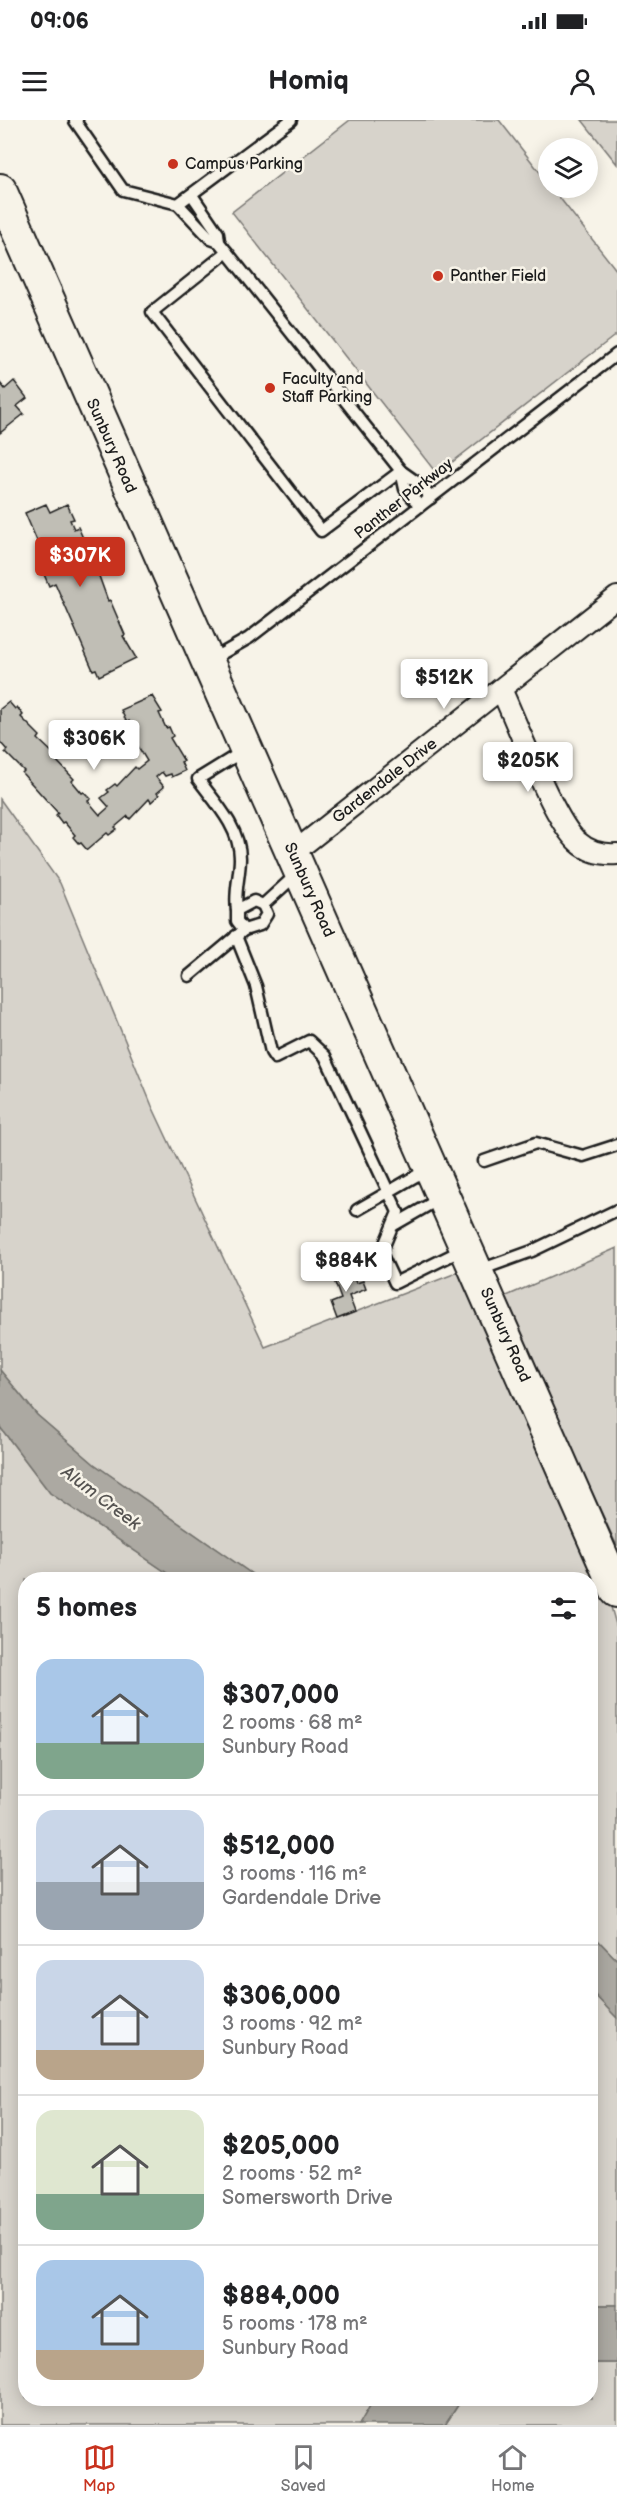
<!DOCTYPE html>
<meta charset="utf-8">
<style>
:root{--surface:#fff;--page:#f2f2f2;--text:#202124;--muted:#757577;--line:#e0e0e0;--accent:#c8321e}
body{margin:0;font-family:"Balsamiq Sans",sans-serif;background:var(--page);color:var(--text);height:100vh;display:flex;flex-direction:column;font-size:22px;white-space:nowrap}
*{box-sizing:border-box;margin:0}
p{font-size:20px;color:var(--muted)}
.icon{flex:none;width:33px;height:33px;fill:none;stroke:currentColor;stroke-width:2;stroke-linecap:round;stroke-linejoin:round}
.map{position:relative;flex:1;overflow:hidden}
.side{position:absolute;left:18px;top:1452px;width:580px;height:834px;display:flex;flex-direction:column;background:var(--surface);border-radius:24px;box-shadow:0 3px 15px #0003}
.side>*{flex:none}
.tools{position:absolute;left:538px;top:18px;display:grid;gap:12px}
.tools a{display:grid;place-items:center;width:60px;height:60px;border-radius:50%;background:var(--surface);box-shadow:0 3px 15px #0003;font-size:30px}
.price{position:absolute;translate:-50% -51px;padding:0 14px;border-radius:6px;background:#fff;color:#222;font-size:20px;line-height:39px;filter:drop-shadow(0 2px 3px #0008)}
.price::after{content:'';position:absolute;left:50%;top:36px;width:18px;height:14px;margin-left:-9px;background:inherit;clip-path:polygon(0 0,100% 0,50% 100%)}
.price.on{background:var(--accent);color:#fff}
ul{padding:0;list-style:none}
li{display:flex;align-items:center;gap:18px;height:150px;padding:0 18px}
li+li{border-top:2px solid var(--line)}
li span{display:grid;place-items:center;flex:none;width:168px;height:120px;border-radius:18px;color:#555}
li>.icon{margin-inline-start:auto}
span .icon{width:72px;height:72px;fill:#fffc;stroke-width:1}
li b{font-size:26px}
h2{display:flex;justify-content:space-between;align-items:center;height:72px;padding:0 18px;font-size:26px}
.status{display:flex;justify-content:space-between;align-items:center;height:42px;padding:0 30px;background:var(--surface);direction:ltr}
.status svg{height:16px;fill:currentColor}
header{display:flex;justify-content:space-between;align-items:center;height:78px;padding:0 18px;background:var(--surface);font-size:27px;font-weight:600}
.tabs{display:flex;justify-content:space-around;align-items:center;height:84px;border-top:2px solid var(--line);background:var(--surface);font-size:16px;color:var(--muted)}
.tabs a{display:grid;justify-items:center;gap:3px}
.tabs .on{color:var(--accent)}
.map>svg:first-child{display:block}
.green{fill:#d7d3cb;stroke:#7a7874;stroke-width:1.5}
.water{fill:#aca9a2;stroke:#72716c;stroke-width:1.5}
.building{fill:#c0beb5;stroke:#1c1c1c;stroke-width:1.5}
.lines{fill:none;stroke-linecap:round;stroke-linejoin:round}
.lane-casing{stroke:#1c1c1c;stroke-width:15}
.street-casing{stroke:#1c1c1c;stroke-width:24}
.primary-casing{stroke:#1c1c1c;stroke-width:36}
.lane{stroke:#f7f3e8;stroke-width:10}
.street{stroke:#f7f3e8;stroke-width:20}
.primary{stroke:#f7f3e8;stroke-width:32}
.poi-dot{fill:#c8321e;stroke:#f7f3e8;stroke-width:2}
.labels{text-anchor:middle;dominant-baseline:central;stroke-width:5;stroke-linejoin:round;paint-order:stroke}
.poi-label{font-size:16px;fill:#1c1c1c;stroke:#f7f3e8;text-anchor:start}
.street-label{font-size:16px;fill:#1c1c1c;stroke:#f7f3e8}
.water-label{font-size:18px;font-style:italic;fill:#565452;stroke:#f7f3e8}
</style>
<div class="status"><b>09:06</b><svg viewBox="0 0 49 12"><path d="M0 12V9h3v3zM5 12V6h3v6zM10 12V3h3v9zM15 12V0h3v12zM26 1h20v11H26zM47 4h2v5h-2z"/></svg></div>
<header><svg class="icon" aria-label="menu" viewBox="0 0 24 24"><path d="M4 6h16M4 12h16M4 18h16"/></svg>Homiq<svg class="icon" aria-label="person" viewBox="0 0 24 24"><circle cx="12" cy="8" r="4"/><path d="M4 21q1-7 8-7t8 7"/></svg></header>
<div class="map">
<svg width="617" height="2305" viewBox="0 0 617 2305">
<rect width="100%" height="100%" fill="#f7f3e8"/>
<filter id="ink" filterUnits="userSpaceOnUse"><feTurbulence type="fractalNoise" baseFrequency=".0167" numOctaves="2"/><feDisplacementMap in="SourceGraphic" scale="12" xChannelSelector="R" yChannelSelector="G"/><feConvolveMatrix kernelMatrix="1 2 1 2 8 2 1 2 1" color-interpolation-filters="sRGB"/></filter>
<g filter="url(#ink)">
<g class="green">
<polygon points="350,0 499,0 549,64 549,68 552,68 617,151 617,214 437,354 232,92"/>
<polygon points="582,0 617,0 617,44"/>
<polygon points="0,679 60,763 152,986 265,1227 464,1150 611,1487 617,1508 617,1840 591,1813 591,1460 259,1459 94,1344 37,1295 0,1250"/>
<polygon points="617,1128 617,1426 502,1178"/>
<polygon points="0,1307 50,1373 176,1459 26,1460 26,2278 374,2279 359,2305 0,2305"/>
<polygon points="591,1871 617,1898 617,2185 591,2185"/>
<polygon points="591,2243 617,2243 617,2305 445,2305 462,2279 591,2278"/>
</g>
<g class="water">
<polygon points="0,1250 37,1295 94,1344 259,1459 176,1459 50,1373 0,1307"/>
<polygon points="591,1813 617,1840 617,1898 591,1871"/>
<rect x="591" y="2185" width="26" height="58"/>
<polygon points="374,2279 374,2278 462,2279 445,2305 359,2305"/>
</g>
<g class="building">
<polygon points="14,261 27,278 17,286 24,294 0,313 0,263 5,269"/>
<polygon points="46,384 50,392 67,384 74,399 70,400 74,409 78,407 92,438 88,439 91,446 95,445 108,481 110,480 125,515 123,516 136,538 99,556 96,549 93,550 55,463 49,466 43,452 49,449 25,393"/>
<polygon points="152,576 162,592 159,593 166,608 169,607 173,616 170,618 184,641 181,642 185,651 172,657 171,654 165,656 162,652 156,657 164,667 157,673 159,675 151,682 149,679 130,699 128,696 115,707 117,709 109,715 107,713 87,730 81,723 79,724 73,717 75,715 64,702 62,703 56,695 58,693 22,653 24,651 5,632 7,630 0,622 0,589 9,582 15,589 17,587 23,595 21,597 40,616 38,619 57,637 55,639 74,659 72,661 82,673 84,672 91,679 88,681 100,695 109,687 101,678 109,672 107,670 115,664 117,666 135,647 137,649 147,641 136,623 138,622 129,601 127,603 121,590"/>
<polygon points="350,1148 356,1163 363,1161 366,1169 349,1176 355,1192 337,1199 331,1183 341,1179 332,1155"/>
</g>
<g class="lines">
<defs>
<g id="lane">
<polyline points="77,0 75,1 123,70 178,84 291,0"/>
<polyline points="192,75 218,113 219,122"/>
<polyline points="178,84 211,119 219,122 401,351 418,363 431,378"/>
<polyline points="227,132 152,192 321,411 401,351"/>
<polyline points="401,351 405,369 420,386"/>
<polyline points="209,541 249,518 617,234"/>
<path d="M245,630L198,659C215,682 240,708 240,738C240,756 234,772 237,790L254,781L263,785"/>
<polyline points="237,790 237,801 244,810"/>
<polyline points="236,816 256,866 271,932 275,938 309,921 325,936 398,1092 381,1133 395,1163 464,1129"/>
<polyline points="189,856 244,810 260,805 267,794 263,785 298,753"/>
<polyline points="484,1041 536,1023 583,1036 617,1025"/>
<polyline points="357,1090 428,1049"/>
<polyline points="394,1105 441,1078"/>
<polyline points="477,1151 532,1131 617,1090"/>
</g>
<g id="street">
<path d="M501,569C517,603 554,702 578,722C589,732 603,735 617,734"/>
<polyline points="293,733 617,477"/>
</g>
<polyline id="primary" points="0,70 617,1471"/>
</defs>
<use href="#lane" class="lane-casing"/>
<use href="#street" class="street-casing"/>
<use href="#primary" class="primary-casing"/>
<use href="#lane" class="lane"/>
<use href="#street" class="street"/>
<use href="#primary" class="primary"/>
</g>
</g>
<g class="poi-dot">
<circle cx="173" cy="44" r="6"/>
<circle cx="438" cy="156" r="6"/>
<circle cx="270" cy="268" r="6"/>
</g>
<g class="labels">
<g class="poi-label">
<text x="185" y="44">Campus Parking</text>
<text x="450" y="156">Panther Field</text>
<text x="282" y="259">Faculty and<tspan x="282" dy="18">Staff Parking</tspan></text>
</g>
<g class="street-label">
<text transform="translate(111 326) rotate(66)">Sunbury Road</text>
<text transform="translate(404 379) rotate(-38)">Panther Parkway</text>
<text transform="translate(385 661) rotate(-38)">Gardendale Drive</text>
<text transform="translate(309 770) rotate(66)">Sunbury Road</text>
<text transform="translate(505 1215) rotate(66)">Sunbury Road</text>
</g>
<g class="water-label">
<text transform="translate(101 1378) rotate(37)">Alum Creek</text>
</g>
</g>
</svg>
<div class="tools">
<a><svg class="icon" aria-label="layers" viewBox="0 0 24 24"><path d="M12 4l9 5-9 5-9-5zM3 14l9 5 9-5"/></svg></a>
</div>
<b class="price on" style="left:80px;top:468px">$307K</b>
<b class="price" style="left:444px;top:590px">$512K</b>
<b class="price" style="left:94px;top:651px">$306K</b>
<b class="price" style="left:528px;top:673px">$205K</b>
<b class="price" style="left:346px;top:1173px">$884K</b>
<section class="side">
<h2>5 homes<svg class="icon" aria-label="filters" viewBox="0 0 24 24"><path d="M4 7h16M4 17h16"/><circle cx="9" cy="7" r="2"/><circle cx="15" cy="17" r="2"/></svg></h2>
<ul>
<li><span style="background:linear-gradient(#a9c7e8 70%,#7fa58c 0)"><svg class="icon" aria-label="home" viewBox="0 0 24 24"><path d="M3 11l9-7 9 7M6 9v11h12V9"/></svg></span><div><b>$307,000</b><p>2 rooms · 68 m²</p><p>Sunbury Road</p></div></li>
<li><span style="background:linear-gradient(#c9d6e8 60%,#9aa5b1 0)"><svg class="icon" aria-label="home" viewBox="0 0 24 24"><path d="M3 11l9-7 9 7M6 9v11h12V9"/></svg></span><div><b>$512,000</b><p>3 rooms · 116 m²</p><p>Gardendale Drive</p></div></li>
<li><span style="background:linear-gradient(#c9d6e8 75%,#b9a48a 0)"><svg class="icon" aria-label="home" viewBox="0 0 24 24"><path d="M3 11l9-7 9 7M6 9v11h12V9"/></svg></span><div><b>$306,000</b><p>3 rooms · 92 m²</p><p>Sunbury Road</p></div></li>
<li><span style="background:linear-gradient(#dfe7d0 70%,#7fa58c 0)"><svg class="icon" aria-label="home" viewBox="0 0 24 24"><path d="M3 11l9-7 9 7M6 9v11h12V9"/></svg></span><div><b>$205,000</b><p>2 rooms · 52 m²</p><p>Somersworth Drive</p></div></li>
<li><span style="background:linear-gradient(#a9c7e8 75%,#b9a48a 0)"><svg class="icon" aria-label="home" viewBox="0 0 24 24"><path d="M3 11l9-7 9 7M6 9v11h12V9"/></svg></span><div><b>$884,000</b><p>5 rooms · 178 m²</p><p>Sunbury Road</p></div></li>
</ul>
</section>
</div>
<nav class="tabs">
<a class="on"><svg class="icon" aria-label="map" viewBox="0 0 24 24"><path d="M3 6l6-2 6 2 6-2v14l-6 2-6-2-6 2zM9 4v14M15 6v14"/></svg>Map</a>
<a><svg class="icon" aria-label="saved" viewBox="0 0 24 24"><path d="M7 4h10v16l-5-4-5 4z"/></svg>Saved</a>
<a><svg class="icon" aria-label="home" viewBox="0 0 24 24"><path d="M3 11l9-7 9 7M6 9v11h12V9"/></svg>Home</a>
</nav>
